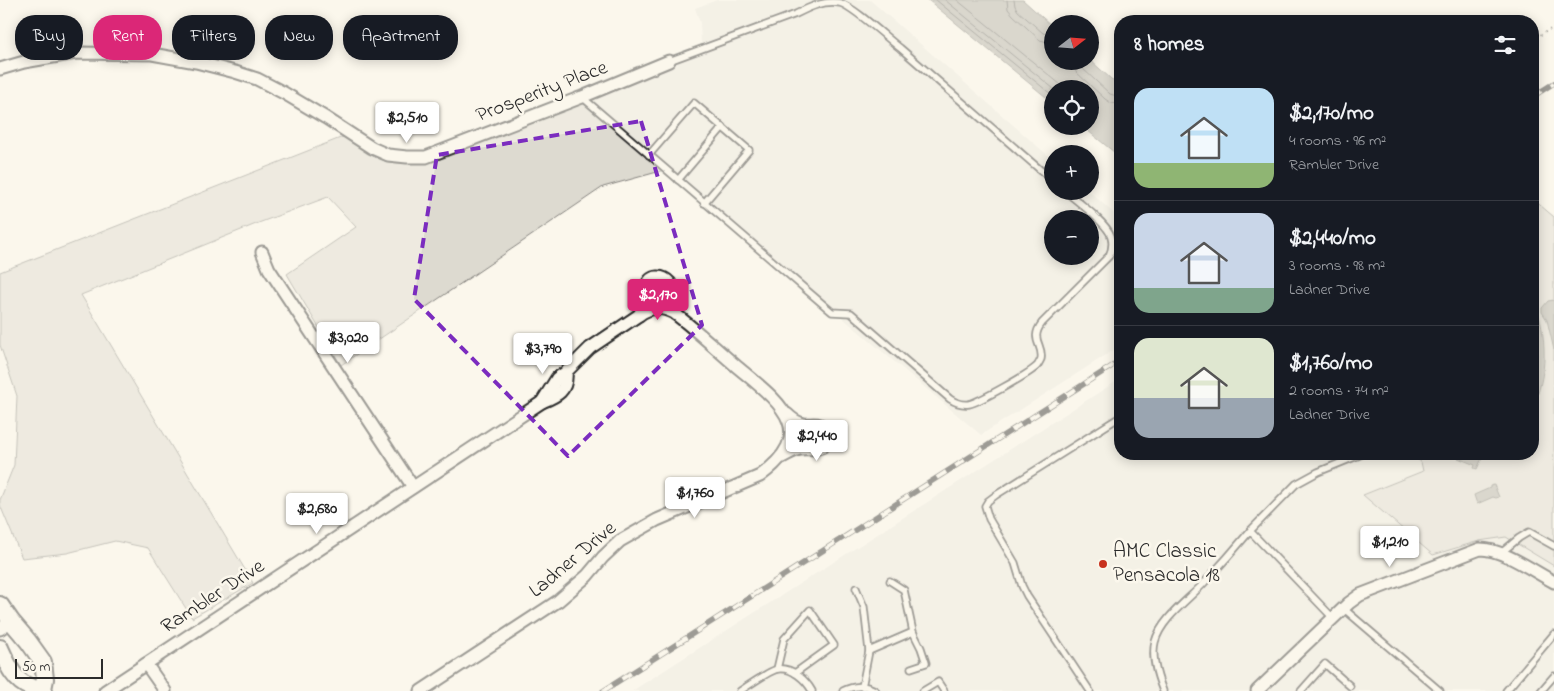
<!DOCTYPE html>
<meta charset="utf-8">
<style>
:root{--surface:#171b24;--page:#20242c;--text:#f1f3f6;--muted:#9ea1a6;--line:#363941;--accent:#db2777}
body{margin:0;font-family:"Indie Flower",sans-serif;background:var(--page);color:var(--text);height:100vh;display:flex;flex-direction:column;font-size:19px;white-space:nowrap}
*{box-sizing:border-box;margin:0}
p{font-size:16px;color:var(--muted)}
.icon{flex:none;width:28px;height:28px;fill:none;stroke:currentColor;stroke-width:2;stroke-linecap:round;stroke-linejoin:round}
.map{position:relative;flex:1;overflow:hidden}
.details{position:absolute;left:1114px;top:15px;width:425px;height:445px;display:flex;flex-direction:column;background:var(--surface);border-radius:20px;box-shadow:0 2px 12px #0003}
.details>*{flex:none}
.banner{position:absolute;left:15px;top:15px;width:475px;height:45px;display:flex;gap:10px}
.needle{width:32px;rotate:73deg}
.controls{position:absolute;left:1044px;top:15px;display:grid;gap:10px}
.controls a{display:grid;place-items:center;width:55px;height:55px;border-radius:50%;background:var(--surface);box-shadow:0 2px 12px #0003;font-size:25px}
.scale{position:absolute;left:15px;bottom:12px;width:88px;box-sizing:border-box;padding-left:5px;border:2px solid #2b2b2b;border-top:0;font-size:14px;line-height:18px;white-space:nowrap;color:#2b2b2b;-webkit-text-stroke:4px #fbf7ec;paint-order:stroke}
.price{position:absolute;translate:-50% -42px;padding:0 11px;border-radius:5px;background:#fff;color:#222;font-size:16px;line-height:32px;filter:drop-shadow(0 1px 2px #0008)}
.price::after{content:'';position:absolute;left:50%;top:30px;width:15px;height:11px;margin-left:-8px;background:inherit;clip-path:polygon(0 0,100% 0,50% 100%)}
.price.active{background:var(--accent);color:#fff}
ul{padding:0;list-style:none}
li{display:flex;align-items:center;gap:15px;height:125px;padding:0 20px}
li+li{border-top:1px solid var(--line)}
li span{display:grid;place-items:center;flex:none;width:140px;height:100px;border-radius:15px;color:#555}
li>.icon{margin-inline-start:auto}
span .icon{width:60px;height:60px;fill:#fffc;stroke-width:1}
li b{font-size:21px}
h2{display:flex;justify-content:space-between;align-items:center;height:60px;padding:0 20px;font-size:21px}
.tag{padding:0 18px;border-radius:20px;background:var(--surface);box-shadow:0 2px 12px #0003;font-size:18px;line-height:45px}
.tag.active{background:var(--accent);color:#fff}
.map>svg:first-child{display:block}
.built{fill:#ebe8de;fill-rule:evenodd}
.green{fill:#dddad0;stroke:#84827e}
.water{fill:#b1afa7;stroke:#7b7a75}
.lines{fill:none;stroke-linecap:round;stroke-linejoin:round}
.shore{stroke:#61605d;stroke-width:1}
.lane-casing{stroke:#2b2b2b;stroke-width:9}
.street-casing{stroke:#2b2b2b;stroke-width:15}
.secondary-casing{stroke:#2b2b2b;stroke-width:20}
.path{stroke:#2b2b2b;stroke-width:2;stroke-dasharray:1 4;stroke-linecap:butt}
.lane{stroke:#fbf7ec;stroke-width:5.5}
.street{stroke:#fbf7ec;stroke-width:11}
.secondary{stroke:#fbf7ec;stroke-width:16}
.rail-casing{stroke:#2b2b2b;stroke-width:5.5}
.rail{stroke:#fbf7ec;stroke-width:4;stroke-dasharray:11;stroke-linecap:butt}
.marked{fill:none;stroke:#7b2cbf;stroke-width:4;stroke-dasharray:10 6;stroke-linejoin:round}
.poi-dot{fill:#c8321e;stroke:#fbf7ec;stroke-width:2}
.labels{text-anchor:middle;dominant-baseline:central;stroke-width:5;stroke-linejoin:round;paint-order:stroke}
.street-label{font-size:21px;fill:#2b2b2b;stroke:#fbf7ec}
.poi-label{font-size:21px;fill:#2b2b2b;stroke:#fbf7ec;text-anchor:start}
</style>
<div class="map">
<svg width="1554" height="691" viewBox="0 0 1554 691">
<rect width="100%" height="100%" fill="#fbf7ec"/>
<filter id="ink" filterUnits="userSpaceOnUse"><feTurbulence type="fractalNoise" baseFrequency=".02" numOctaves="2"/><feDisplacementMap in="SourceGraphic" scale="10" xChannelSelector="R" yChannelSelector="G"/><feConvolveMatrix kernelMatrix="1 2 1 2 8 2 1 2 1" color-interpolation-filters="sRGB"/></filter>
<g filter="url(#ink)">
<g class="built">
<path d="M717,0H870L1052,159V191H1089L1120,219V346L981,435L630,138L586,102L678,64L676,61L693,55L701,44L700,23L695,8ZM1052,219H1090V256H1052Z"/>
<polygon points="1533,204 1554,215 1554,575 1504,547 1490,543 1480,543 1379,580 1358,590 1346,598 1248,691 632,691 1120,379 1120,454 1532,454"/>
<polygon points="1481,555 1496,557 1554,590 1554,691 1265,691 1354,607 1364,600"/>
</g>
<g class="green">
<path d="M586,102L668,169L603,187L341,365L287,274L356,227L328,197L261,222L81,295L253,583L192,618L148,548L115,541L67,553L22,558L0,505V500L14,465L17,396L0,345V272L343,137C356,145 370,156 385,161C398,164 412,163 425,163Z"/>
<polygon points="1533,199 1554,217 1554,566 1506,537 1479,541 1433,555 1363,495 1423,471 1421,462 1411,454 1532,454"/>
</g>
<g class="water">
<polygon points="928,0 1023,0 1052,26 1052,61 1090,61 1090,60 1120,87 1120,157 1082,126 1090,126 1090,89 1052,89 1052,102"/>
<path d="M1532,295C1546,328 1549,368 1535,401L1537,402L1535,408L1533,407L1534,363H1536L1537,353L1533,323Z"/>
<polygon points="1554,300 1554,350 1547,320 1542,312 1542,308 1548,301"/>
<polygon points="1460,454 1472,454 1479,457 1480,454 1483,456 1477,469 1474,468 1475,465 1458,458"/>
<polygon points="1494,485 1499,497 1496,498 1493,497 1477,504 1474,495 1490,488 1490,486"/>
</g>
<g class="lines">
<g class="shore">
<polyline points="936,0 1052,95"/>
<polyline points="945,0 1054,89"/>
<polyline points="957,0 1066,89"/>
<polyline points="1007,0 1008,9 1013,15 1040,40 1052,43"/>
<polyline points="1014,0 1015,6 1018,11 1043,33 1052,36"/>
<polyline points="1071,61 1076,72 1105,99 1111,103 1120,104"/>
<polyline points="1079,61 1082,68 1110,94 1120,97"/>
</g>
<defs>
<g id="lane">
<path d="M669,61L796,14C810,7 824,0 840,3C854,7 887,38 900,48C951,92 1002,136 1052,180"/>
<path d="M582,97L832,312L851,313L950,399C956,403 962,405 969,404C979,402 1029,374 1037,366C1038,365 1040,361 1041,359C1044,345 1029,340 1042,323L1109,256C1112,250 1113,243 1111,236C1107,223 1077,201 1065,191"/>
<polyline points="649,155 694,103 749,150 704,203"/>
<polyline points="678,180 723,127"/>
<polyline points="1501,553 1519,538 1529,532 1554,546"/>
<polyline points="856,588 864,607 869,651 862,687"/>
<polyline points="1343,608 1440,691"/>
<polyline points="1333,618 1250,531 1296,484 1318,472 1362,454"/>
<polyline points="869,651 913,632 904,590 890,581"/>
<polyline points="911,668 926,663 921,648 913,632"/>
<polyline points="777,669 784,639 810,610 834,645 795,673"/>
<path d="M740,691C748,686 770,670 778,669C792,667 806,680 812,691"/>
<path d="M843,691C852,686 867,684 876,691"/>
<polyline points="923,691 938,682 944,691"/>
<polyline points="1090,691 1027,596 1022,586 1015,563 989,519 985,506 988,501 996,495 1120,417"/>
<path d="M1163,691C1157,676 1151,658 1155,642C1161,619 1188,600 1204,583C1220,566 1235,549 1250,531"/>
<polyline points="1301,691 1325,664 1350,686"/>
<polyline points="1506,691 1554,634"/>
<polyline points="1541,691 1554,676"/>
</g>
<g id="street">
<polyline points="0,69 24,62 76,53 152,54 196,62 235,72 257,79 284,93 326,118 372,148 388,155 407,157 426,157 582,97 669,61"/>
<polyline points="262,252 269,269 413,487"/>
<path d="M542,402L557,378L566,372L590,348L639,315C641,311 643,308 645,303C647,298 645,292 647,286C650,274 663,275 670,283L672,301L677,315"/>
<path d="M782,457C788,454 794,450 800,449C810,448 830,452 827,434C826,430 824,427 820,425C815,423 809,425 804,424C797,423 792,419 787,414"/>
<polyline points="0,629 11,621"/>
<polyline points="146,664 165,691"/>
<path d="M105,691L542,402C557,396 568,391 566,372"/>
<path d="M421,691L558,601L587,576L603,557L620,541L657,520L760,476C823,430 776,400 735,365C715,348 695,329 674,313C661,306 650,307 639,315"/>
<path d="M1257,691L1349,603L1360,595L1480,549C1503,549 1533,571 1554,582"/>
</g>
<g id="secondary">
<polyline points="0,605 11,621 28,641 43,662 45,679 43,689 44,691"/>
<path d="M0,648C6,661 14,682 30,687C34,689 39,689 43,689"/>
</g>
</defs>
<use href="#lane" class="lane-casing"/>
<use href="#street" class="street-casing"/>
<use href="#secondary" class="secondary-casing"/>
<polyline class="path" points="1532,40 1554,27"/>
<use href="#lane" class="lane"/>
<use href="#street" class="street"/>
<use href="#secondary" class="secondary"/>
<defs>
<g id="rail">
<polyline points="1532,97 1554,83"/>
<polyline points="603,691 1120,361"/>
</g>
</defs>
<use href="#rail" class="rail-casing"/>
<use href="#rail" class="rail"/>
</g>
</g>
<path d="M0 0H1554V691H0ZM641,121L702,325L568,456L414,299L437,155Z" fill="#fbf7ec" fill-opacity=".55" fill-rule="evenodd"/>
<path class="marked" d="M641,121L702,325L568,456L414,299L437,155Z"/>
<circle class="poi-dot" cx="1103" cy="564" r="5"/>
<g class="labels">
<g class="street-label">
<text transform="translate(542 92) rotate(-21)">Prosperity Place</text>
<text transform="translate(573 560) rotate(-40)">Ladner Drive</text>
<text transform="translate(213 597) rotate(-33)">Rambler Drive</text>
</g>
<g class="poi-label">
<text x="1113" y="552">AMC Classic<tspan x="1113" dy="24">Pensacola 18</tspan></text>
</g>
</g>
</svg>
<div class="controls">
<a><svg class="needle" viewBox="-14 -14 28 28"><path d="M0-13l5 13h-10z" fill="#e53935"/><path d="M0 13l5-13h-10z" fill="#9ea1a6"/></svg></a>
<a><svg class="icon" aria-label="locate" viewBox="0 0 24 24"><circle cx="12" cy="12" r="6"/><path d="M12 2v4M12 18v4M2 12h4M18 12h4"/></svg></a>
<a>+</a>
<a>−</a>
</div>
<div class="scale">50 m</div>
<b class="price" style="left:407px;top:144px">$2,510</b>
<b class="price active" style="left:658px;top:321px">$2,170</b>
<b class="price" style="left:348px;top:364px">$3,020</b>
<b class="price" style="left:543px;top:375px">$3,790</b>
<b class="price" style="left:817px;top:462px">$2,440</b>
<b class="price" style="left:695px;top:519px">$1,760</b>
<b class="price" style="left:317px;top:535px">$2,680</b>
<b class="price" style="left:1390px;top:568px">$1,210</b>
<div class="banner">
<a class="tag">Buy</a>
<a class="tag active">Rent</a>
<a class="tag">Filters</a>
<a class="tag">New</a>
<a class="tag">Apartment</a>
</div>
<section class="details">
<h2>8 homes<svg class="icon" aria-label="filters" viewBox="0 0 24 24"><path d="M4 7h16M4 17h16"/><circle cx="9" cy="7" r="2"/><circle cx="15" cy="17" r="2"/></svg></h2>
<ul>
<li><span style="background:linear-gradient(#bfe0f5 75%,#8fb573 0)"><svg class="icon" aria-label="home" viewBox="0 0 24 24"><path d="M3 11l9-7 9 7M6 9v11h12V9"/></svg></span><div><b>$2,170/mo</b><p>4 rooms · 96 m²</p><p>Rambler Drive</p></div></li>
<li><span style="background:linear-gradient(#c9d6e8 75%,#7fa58c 0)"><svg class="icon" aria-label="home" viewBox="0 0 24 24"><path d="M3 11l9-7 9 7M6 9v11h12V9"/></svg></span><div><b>$2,440/mo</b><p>3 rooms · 98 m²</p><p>Ladner Drive</p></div></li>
<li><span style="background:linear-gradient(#dfe7d0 60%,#9aa5b1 0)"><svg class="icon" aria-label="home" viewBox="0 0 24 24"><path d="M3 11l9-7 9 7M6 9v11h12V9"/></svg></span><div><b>$1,760/mo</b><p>2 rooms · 74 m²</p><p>Ladner Drive</p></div></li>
</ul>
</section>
</div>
